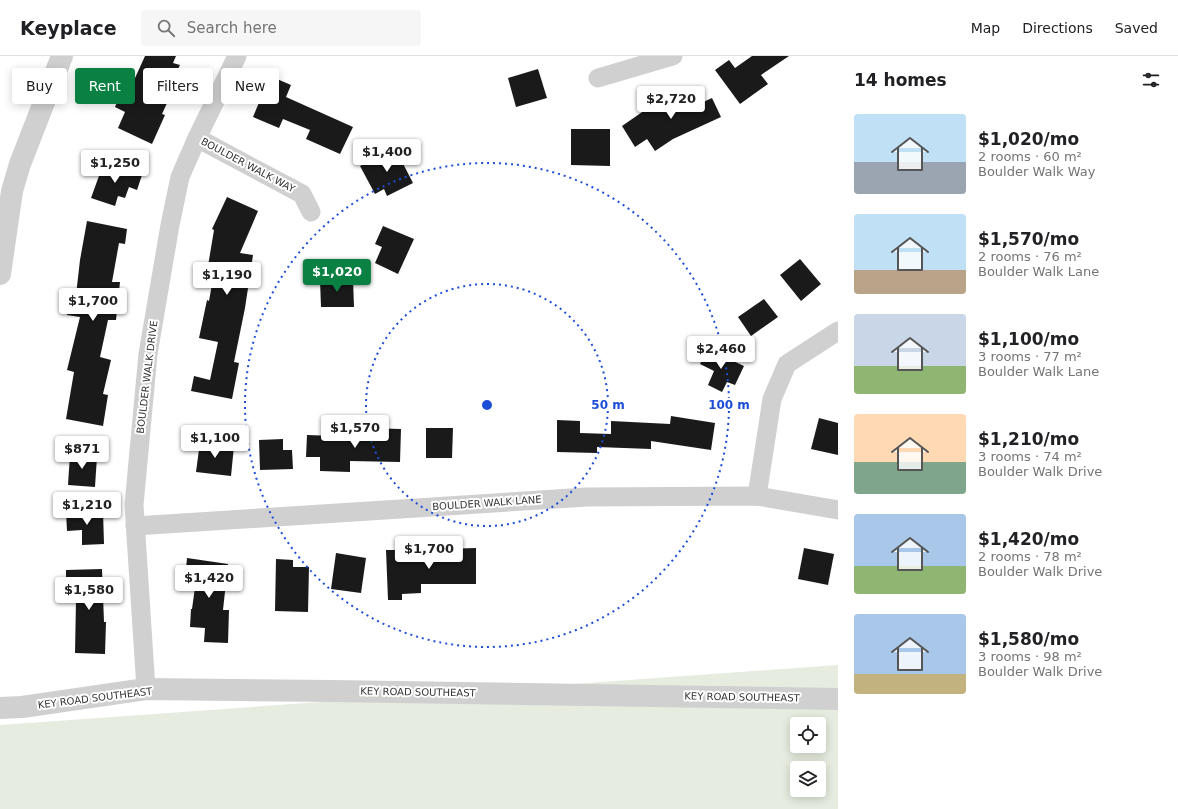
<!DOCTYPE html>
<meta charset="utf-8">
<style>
:root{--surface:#fff;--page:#f6f6f6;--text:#202124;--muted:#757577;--line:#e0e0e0;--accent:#0b8043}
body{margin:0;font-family:"DejaVu Sans",sans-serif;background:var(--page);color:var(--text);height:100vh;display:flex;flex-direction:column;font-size:15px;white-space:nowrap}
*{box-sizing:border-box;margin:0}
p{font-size:13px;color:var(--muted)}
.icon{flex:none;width:22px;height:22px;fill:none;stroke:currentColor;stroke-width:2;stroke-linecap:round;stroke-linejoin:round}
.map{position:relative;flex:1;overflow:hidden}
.sheet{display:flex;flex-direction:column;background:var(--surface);width:340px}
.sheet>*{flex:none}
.hud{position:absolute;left:12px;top:12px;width:380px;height:36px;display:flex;gap:8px}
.controls{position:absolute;left:790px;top:661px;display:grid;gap:8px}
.controls a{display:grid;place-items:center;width:36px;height:36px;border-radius:4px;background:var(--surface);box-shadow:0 2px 10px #0003;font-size:20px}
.price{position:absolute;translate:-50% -34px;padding:0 9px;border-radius:4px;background:#fff;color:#222;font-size:13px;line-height:26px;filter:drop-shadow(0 1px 2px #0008)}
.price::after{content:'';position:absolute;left:50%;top:24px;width:12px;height:9px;margin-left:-6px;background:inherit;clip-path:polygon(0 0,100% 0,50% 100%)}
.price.current{background:var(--accent);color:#fff}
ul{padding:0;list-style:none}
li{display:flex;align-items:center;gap:12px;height:100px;padding:0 16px}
li span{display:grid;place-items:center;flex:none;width:112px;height:80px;border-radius:4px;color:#555}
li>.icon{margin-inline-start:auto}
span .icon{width:48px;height:48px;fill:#fffc;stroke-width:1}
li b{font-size:17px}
h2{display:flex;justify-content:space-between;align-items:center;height:48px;padding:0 16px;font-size:17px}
.chip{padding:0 14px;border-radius:4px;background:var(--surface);box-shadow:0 2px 10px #0003;font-size:14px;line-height:36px}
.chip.current{background:var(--accent);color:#fff}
header{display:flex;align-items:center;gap:24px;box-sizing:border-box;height:56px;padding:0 20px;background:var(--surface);border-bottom:1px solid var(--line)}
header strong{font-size:19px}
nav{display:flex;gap:22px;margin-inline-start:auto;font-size:14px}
.search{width:280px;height:36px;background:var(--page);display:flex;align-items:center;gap:10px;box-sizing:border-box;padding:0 14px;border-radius:4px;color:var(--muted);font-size:15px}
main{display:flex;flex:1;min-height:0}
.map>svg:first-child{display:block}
.green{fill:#e6ecdf;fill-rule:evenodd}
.building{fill:#1a1a1a}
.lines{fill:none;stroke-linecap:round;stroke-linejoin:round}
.minor{stroke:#d0d0d0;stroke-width:19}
.tertiary{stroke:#d0d0d0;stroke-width:22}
.ring{fill:none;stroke:#1d4ed8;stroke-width:2;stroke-dasharray:2 4}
.labels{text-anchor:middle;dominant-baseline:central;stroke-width:4;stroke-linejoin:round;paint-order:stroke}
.street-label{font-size:10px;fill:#333;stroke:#fff}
.centre{fill:#1d4ed8;stroke:#fff;stroke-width:2}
.ring-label{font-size:12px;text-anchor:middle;font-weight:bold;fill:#1d4ed8;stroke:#fff;stroke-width:4;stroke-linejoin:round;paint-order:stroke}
</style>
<header>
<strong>Keyplace</strong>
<div class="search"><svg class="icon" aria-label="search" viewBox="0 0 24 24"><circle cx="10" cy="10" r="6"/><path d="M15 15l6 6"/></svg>Search here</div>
<nav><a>Map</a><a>Directions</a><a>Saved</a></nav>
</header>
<main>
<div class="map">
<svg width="838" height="753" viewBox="0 0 838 753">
<rect width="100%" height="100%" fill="#fff"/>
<path class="green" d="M838,609V753H0V669ZM797,668H819V690H797ZM797,712H819V734H797Z"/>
<g class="building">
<polygon points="145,0 176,0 173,7 180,9 175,19 179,21 162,58 165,59 152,88 118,72 125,56 115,51 120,39 126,42"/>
<polygon points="752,0 789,0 761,19 768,28 740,48 715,14 729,4 735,12"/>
<polygon points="538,13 547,42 516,51 508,22"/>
<polygon points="270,20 291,29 286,41 353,71 340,98 306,83 310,74 283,63 279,72 253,61"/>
<polygon points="684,36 686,43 697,38 701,47 712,42 721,61 673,83 655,95 647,83 635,91 622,70 648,52"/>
<polygon points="571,73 610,73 610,110 571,109"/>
<polygon points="395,92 413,127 387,140 384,133 375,138 360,110"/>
<polygon points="104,106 142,119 137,134 129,131 125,142 118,140 115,150 91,142"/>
<polygon points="227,141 258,155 240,197 253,199 245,252 234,306 239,307 232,343 191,335 194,320 210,324 218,286 199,282 207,244 209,245 215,211 208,210 214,174 212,173"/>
<polygon points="87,165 127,173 125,188 119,187 112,226 120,226 116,264 108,264 100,301 111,304 103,338 108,339 103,370 66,363 74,316 67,314 80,261 67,259 69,239 76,239 80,204"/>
<polygon points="383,170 414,183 398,218 375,207 382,191 375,188"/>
<polygon points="800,203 821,228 801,245 780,219"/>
<polygon points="353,223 354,251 321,251 320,224"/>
<polygon points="764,243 778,261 751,280 738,261"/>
<polygon points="707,293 744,310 735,329 727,326 722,336 708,329 714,315 700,308"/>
<polygon points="671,360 715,367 711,394 651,385 651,393 597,391 597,397 557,396 557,364 580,365 580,377 611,378 611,365 670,368"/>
<polygon points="819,362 838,367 838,399 811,393"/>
<polygon points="365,372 401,373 400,406 350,405 350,416 320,415 320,401 306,401 307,379 365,381"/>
<polygon points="426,372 453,372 452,402 426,402"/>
<polygon points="283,383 283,394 292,394 293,413 260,414 259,384"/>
<polygon points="200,386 234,390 231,420 196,416"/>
<polygon points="70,398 97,400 95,431 68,429"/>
<polygon points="103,455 104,488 82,489 82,474 67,475 66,456"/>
<polygon points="476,492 476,528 421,528 421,537 402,538 402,544 388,544 386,494 406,494 406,500 442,498 442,493"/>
<polygon points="804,492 834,498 828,529 798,523"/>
<polygon points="336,497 366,502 361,537 331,533"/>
<polygon points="187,502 228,508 223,554 229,554 228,587 204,586 205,572 190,571 191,553 192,553 196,524 185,523"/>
<polygon points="276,503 293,504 293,511 309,511 308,556 275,555"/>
<polygon points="102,513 104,566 106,566 105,598 75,597 76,544 75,528 66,528 66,514"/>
</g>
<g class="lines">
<g class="minor">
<polyline points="598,22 673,0"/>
<polyline points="197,82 302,138 311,156"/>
<polyline points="757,440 772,343 787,308 838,275"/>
<polyline points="135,470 587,441 757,440 838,454"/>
<polyline points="146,633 134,449 148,298 170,169 180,121 197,82 237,0"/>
</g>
<g class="tertiary">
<polyline points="0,218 12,135 20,108 62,0"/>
<polyline points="0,652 22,651 146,633 333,635 838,643"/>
</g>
</g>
<g class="ring">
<circle cx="487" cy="349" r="121"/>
<circle cx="487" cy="349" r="242"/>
</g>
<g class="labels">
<g class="street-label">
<text transform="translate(248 109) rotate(28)">BOULDER WALK WAY</text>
<text transform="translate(147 321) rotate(-83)">BOULDER WALK DRIVE</text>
<text transform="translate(487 447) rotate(-4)">BOULDER WALK LANE</text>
<text transform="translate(418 636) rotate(1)">KEY ROAD SOUTHEAST</text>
<text transform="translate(742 641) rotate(1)">KEY ROAD SOUTHEAST</text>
<text transform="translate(95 642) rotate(-7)">KEY ROAD SOUTHEAST</text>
</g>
</g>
<circle cx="487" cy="349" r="6" class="centre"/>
<g class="ring-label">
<text x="608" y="353">50 m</text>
<text x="729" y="353">100 m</text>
</g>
</svg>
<div class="controls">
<a><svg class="icon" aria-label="locate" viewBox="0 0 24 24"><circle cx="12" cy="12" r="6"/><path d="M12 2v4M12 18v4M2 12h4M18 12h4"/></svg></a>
<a><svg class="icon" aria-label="layers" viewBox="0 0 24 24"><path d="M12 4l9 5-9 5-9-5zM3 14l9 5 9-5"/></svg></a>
</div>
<b class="price" style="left:671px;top:64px">$2,720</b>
<b class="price" style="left:387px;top:117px">$1,400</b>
<b class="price" style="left:115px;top:128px">$1,250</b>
<b class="price current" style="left:337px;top:237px">$1,020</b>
<b class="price" style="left:227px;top:240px">$1,190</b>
<b class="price" style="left:93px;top:266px">$1,700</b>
<b class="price" style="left:721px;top:314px">$2,460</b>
<b class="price" style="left:355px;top:393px">$1,570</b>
<b class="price" style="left:215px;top:403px">$1,100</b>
<b class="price" style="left:82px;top:414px">$871</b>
<b class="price" style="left:87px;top:470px">$1,210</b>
<b class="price" style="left:429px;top:514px">$1,700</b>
<b class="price" style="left:209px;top:543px">$1,420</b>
<b class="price" style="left:89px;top:555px">$1,580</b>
<div class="hud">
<a class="chip">Buy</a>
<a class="chip current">Rent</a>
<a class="chip">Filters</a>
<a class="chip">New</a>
</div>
</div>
<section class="sheet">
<h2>14 homes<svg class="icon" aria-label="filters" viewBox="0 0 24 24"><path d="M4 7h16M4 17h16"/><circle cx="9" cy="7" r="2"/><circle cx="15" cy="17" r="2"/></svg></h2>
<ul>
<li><span style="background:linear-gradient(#bfe0f5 60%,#9aa5b1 0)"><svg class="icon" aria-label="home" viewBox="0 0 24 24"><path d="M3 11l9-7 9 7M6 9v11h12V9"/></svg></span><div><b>$1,020/mo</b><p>2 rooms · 60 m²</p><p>Boulder Walk Way</p></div></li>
<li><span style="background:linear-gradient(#bfe0f5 70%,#b9a48a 0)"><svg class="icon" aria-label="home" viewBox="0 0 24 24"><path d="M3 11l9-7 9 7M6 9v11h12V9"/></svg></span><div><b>$1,570/mo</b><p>2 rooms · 76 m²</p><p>Boulder Walk Lane</p></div></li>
<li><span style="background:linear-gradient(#c9d6e8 65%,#8fb573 0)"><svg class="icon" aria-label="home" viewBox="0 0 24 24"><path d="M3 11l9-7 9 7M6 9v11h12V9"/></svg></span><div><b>$1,100/mo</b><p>3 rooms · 77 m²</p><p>Boulder Walk Lane</p></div></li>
<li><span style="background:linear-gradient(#ffd9b3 60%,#7fa58c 0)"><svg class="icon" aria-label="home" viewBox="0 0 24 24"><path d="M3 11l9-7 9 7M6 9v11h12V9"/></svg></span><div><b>$1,210/mo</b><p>3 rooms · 74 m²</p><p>Boulder Walk Drive</p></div></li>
<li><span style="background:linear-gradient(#a9c7e8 65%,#8fb573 0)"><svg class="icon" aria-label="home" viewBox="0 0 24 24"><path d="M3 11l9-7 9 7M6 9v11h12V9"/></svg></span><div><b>$1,420/mo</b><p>2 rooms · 78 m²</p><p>Boulder Walk Drive</p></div></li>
<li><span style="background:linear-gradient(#a9c7e8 75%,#c2b280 0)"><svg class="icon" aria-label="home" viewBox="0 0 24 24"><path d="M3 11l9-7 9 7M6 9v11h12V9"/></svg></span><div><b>$1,580/mo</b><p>3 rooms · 98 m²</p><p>Boulder Walk Drive</p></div></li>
</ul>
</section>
</main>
